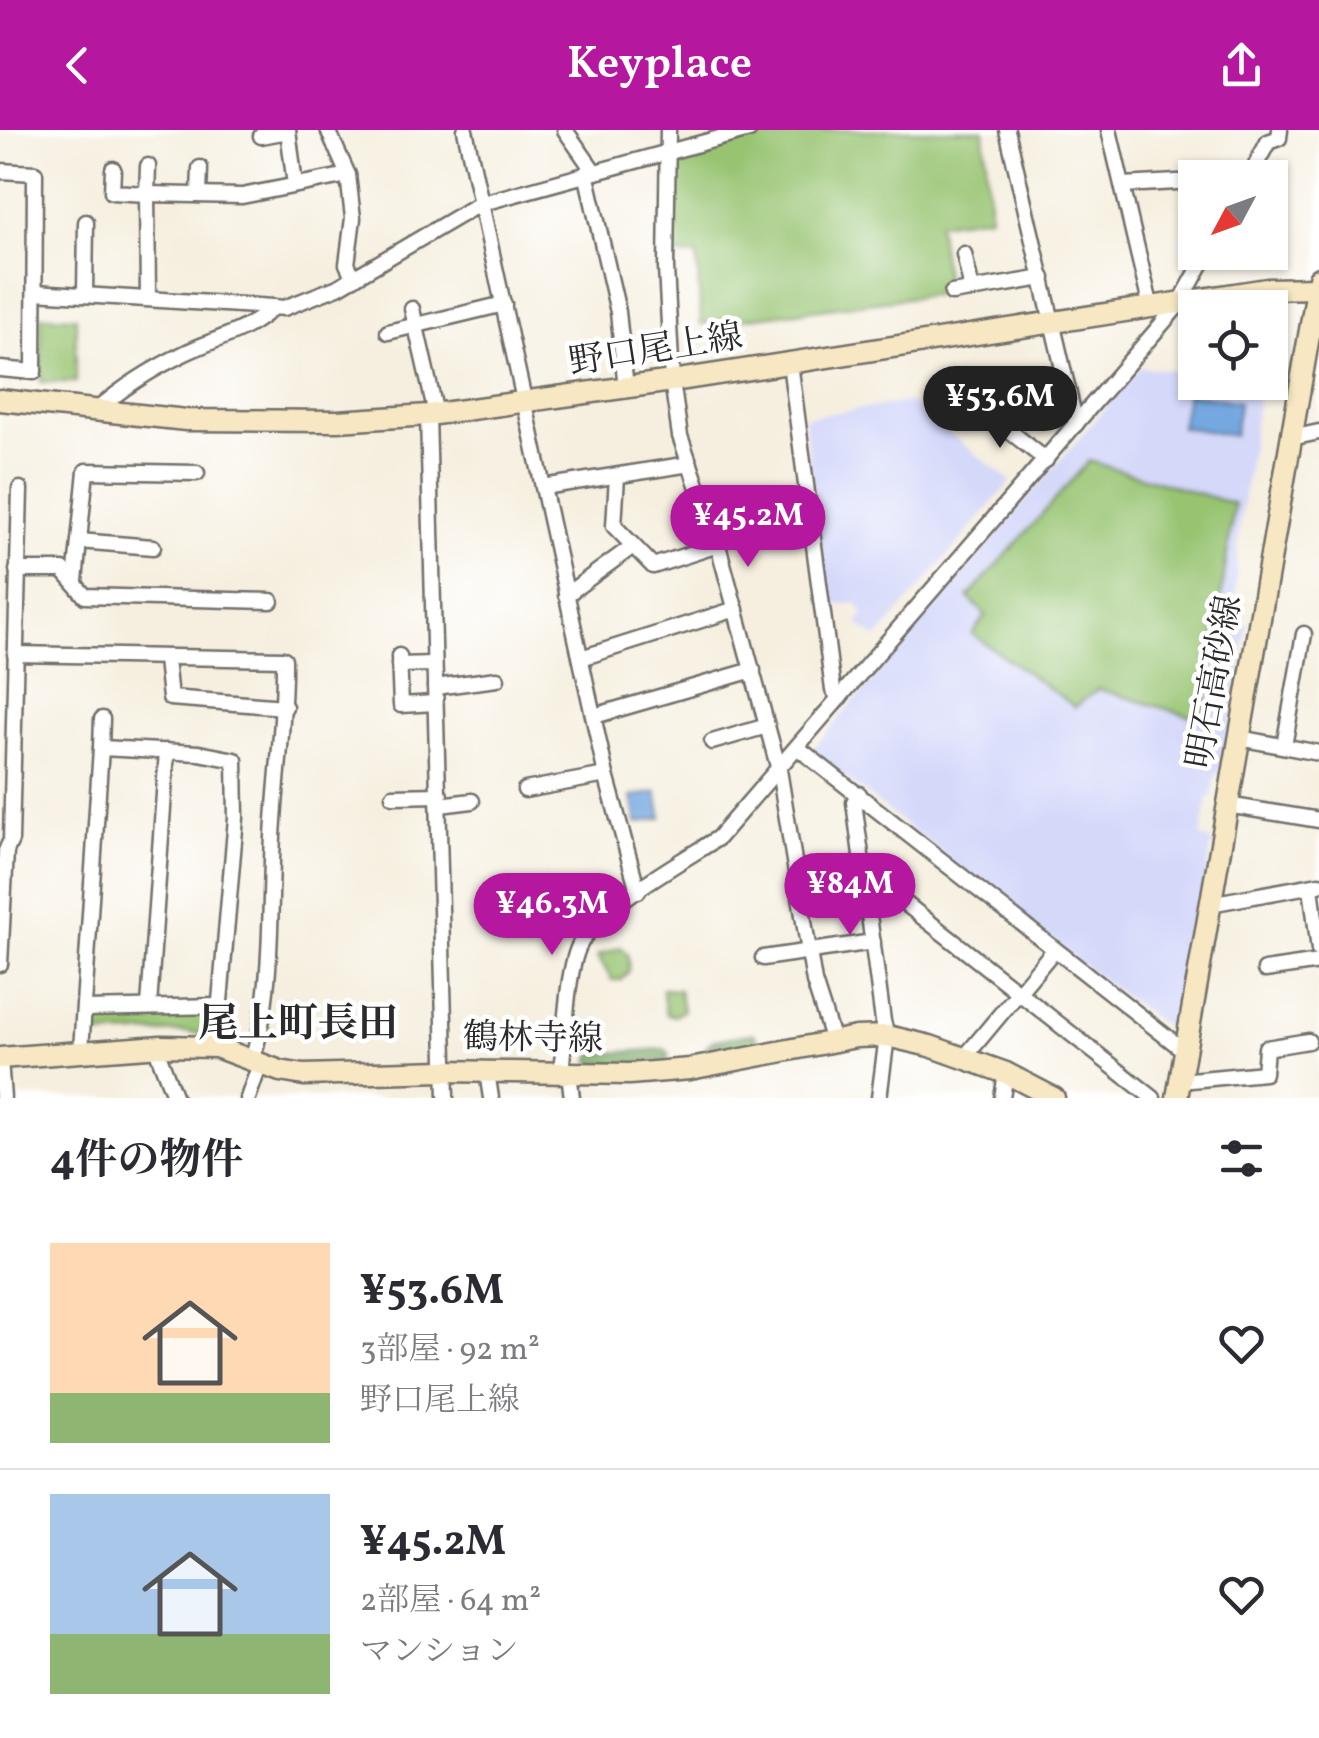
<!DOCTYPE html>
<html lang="ja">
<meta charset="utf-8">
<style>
:root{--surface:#fff;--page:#f2f2f3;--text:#2b2b33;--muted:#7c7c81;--line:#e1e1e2;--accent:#b5179e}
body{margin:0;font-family:Vollkorn,"Noto Serif JP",serif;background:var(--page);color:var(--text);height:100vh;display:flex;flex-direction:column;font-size:38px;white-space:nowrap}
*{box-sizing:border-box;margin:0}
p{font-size:32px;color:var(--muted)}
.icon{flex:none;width:55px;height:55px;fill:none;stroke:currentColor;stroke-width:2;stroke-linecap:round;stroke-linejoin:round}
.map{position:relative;height:968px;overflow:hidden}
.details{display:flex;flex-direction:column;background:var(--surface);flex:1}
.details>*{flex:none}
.needle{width:65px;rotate:229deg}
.tools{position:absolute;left:1178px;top:30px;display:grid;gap:20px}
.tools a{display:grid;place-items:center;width:110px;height:110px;border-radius:0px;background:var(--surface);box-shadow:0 2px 8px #0004;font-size:50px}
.price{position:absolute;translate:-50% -85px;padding:0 22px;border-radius:35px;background:var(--accent);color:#fff;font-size:32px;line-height:65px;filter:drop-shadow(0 2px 5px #0008)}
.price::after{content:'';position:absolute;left:50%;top:60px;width:30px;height:22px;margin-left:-15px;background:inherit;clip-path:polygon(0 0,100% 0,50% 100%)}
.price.active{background:#222;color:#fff}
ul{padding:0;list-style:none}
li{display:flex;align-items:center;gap:30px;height:250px;padding:0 50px}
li+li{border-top:2px solid var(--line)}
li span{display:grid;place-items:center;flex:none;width:280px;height:200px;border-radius:0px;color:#555}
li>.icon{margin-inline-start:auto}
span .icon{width:120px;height:120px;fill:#fffc;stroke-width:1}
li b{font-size:42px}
h2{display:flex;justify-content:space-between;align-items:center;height:120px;padding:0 50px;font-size:42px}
header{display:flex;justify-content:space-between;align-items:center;height:130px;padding:0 50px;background:var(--accent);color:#fff;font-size:45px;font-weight:600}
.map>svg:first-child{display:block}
.built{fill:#d4d8f9}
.green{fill:#98c472;stroke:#62784e;stroke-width:2.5}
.forest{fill:#7aaa64;stroke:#526a48;stroke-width:2.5}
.water{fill:#75a8e1;stroke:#506a86;stroke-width:2.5}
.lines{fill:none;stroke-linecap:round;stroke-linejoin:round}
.street-casing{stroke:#72706a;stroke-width:19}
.secondary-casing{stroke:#72706a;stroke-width:25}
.street{stroke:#fff;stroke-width:14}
.secondary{stroke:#f7e8c3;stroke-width:20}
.labels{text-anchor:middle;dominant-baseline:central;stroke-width:9;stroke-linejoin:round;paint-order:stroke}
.street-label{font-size:35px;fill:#2b2b2b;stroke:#fff}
.quarter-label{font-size:40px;font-weight:bold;fill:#2b2b2b;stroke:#fff}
</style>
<header><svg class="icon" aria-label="back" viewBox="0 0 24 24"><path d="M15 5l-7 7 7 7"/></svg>Keyplace<svg class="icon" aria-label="share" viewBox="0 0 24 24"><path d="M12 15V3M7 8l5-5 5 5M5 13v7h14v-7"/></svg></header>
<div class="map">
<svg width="1319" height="968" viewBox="0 0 1319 968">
<rect width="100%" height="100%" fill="#fff"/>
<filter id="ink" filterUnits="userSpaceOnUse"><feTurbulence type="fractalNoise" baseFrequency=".01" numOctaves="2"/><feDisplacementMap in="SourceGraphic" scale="20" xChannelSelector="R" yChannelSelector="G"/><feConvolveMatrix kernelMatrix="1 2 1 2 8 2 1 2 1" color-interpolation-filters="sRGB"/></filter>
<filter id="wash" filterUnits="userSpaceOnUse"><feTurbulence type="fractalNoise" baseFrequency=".0048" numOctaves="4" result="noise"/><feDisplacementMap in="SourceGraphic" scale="40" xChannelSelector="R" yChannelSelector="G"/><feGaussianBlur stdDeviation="2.25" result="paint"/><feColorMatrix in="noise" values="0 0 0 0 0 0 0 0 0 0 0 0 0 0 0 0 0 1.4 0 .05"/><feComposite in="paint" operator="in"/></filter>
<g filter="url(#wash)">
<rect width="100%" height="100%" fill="#f6efdf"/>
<g class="built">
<polygon points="1140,237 1195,243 1195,252 1260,253 1239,401 1234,490 1248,494 1222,639 1215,647 1212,667 1208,667 1201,707 1212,712 1180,907 1091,842 813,622 813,619"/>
<polygon points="909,272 1011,351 877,509 857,493 864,484 857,473 826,476 804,287"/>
</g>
<g class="green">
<polygon points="772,0 984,0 990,86 938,93 947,163 701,194 697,125 673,126 673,25"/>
<polygon points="41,186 76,187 76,252 41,252"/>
<polygon points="1089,331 1234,374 1204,590 1098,559 1075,577 972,504 986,485 968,468"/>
<polygon points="621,817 628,825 629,841 621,850 612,850 597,826"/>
<polygon points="662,859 679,860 683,880 675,886 666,884"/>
<polygon points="101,884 208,884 215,893 214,905 183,902 90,906 92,891"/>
</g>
<g class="forest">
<polygon points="753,903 758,909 757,914 711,925 706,917 712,911"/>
<polygon points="664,919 669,923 667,931 594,934 590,930 593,924"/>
</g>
<g class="water">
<polygon points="1187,263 1239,272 1234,305 1181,297"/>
<polygon points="657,662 662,688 637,693 632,667"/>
</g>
</g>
<g filter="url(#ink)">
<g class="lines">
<defs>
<g id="street">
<polyline points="288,0 295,55"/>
<polyline points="328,0 348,45 353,88 347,134 354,148"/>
<polyline points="465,0 606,645 638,761"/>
<polyline points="565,0 593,40"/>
<polyline points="668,0 666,138 672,251 680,306 718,415 779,640 814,852 833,911"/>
<polyline points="1007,0 1076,294"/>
<polyline points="1109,0 1151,178"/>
<polyline points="261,6 288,1"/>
<polyline points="113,39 112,62 147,64 148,36"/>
<polyline points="0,41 35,43 34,242 0,239"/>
<polyline points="586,43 618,182 626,258"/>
<polyline points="1249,48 1268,12 1279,8 1280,0"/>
<polyline points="1123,55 1195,51"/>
<polyline points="199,65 200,38"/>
<polyline points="964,124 972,160"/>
<polyline points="35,162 273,177"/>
<polyline points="952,163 1043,148"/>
<polyline points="85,164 86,92"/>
<polyline points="148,168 147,64 242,66 348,45"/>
<polyline points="412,179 436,284"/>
<polyline points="388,202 504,174"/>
<polyline points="790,233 833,560 840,567"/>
<polyline points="982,279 1046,330"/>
<path d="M97,280C122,258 152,239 183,224C213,209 249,202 273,177L284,178L338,157L479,74L749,0"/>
<polyline points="428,285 446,968"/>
<polyline points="1291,308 1319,302"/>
<polyline points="617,346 614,396 653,436 718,415"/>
<polyline points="543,357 690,334"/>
<polyline points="79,411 153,417"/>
<polyline points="17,440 63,440 85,466 271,471"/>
<polyline points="75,451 86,341 197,343"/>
<polyline points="566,465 633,416"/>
<path d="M15,524L284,529C285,589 276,647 273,707C269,777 274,863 252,930"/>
<polyline points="399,526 401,575 435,573"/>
<polyline points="581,528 736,479"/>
<polyline points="166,529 170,568 285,577"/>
<polyline points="399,535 434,534"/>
<polyline points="435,557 497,549"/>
<polyline points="594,586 753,540"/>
<polyline points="1239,608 1319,623"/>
<polyline points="712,612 767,596"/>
<polyline points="1284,616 1304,504"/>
<polyline points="101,618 102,589"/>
<polyline points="798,618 1186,922"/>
<polyline points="525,660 606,645"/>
<polyline points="859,664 854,672 883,891 887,906 879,968"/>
<polyline points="393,666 440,665"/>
<polyline points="440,675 472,671"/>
<polyline points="1227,675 1319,690"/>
<polyline points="798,750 864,741 1153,968"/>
<polyline points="1311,757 1319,820"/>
<polyline points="1210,774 1319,754"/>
<polyline points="763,828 873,812"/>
<polyline points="0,834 6,721 11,710 20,359"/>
<polyline points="1265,840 1319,832"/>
<polyline points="149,876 167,621"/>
<polyline points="86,879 218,876"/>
<polyline points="155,916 175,968"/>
<polyline points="81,920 101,618 199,623 235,630 236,688 216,917"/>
<polyline points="964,928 1054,820"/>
<polyline points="0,930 3,968"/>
<polyline points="487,942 491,968"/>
<path d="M561,943C565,910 566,838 581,812C602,775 681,732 718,708L1180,173L1208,122"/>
<polyline points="569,943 572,968"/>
<polyline points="1180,951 1264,943 1266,918 1308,911"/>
<polyline points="248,968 260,934"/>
<polyline points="1002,968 1006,943"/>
</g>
<g id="secondary">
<polyline points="0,270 186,290 338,291 428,285 672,251 1267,159 1319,158"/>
<polyline points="0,928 161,916 216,917 280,941 304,945 443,941 629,944 690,939 856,907 887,906 930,916 1006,943 1054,968"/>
<polyline points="1177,968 1319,148"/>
</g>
</defs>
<use href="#street" class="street-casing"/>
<use href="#secondary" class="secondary-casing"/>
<use href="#street" class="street"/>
<use href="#secondary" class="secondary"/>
</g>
</g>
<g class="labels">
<g class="street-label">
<text transform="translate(656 221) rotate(-9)">野口尾上線</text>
<text transform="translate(1216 552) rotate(-80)">明石高砂線</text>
<text transform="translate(533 910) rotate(1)">鶴林寺線</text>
</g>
<g class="quarter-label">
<text x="298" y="896">尾上町長田</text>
</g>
</g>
</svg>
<div class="tools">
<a><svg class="needle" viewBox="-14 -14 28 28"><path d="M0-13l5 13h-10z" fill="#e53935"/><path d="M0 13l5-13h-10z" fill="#7c7c81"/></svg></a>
<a><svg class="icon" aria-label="locate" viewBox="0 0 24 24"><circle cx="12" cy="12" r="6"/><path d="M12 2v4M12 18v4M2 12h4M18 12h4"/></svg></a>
</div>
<b class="price active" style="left:1000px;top:321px">¥53.6M</b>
<b class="price" style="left:748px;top:440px">¥45.2M</b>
<b class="price" style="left:850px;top:808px">¥84M</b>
<b class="price" style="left:552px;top:828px">¥46.3M</b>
</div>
<section class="details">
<h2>4件の物件<svg class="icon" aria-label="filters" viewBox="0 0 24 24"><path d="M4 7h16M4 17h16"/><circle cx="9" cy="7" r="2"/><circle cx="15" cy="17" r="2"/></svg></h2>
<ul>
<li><span style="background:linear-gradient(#ffd9b3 75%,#8fb573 0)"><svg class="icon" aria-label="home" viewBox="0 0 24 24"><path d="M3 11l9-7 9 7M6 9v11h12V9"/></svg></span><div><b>¥53.6M</b><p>3部屋 · 92 m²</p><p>野口尾上線</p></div><svg class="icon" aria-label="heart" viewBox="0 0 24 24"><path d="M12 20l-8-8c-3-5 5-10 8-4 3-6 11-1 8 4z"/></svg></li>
<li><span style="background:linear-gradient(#a9c7e8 70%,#8fb573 0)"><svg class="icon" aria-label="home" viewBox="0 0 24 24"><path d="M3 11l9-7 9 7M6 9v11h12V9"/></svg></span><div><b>¥45.2M</b><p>2部屋 · 64 m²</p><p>マンション</p></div><svg class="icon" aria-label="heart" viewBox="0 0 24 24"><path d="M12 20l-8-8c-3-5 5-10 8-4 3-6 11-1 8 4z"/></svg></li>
</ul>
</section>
